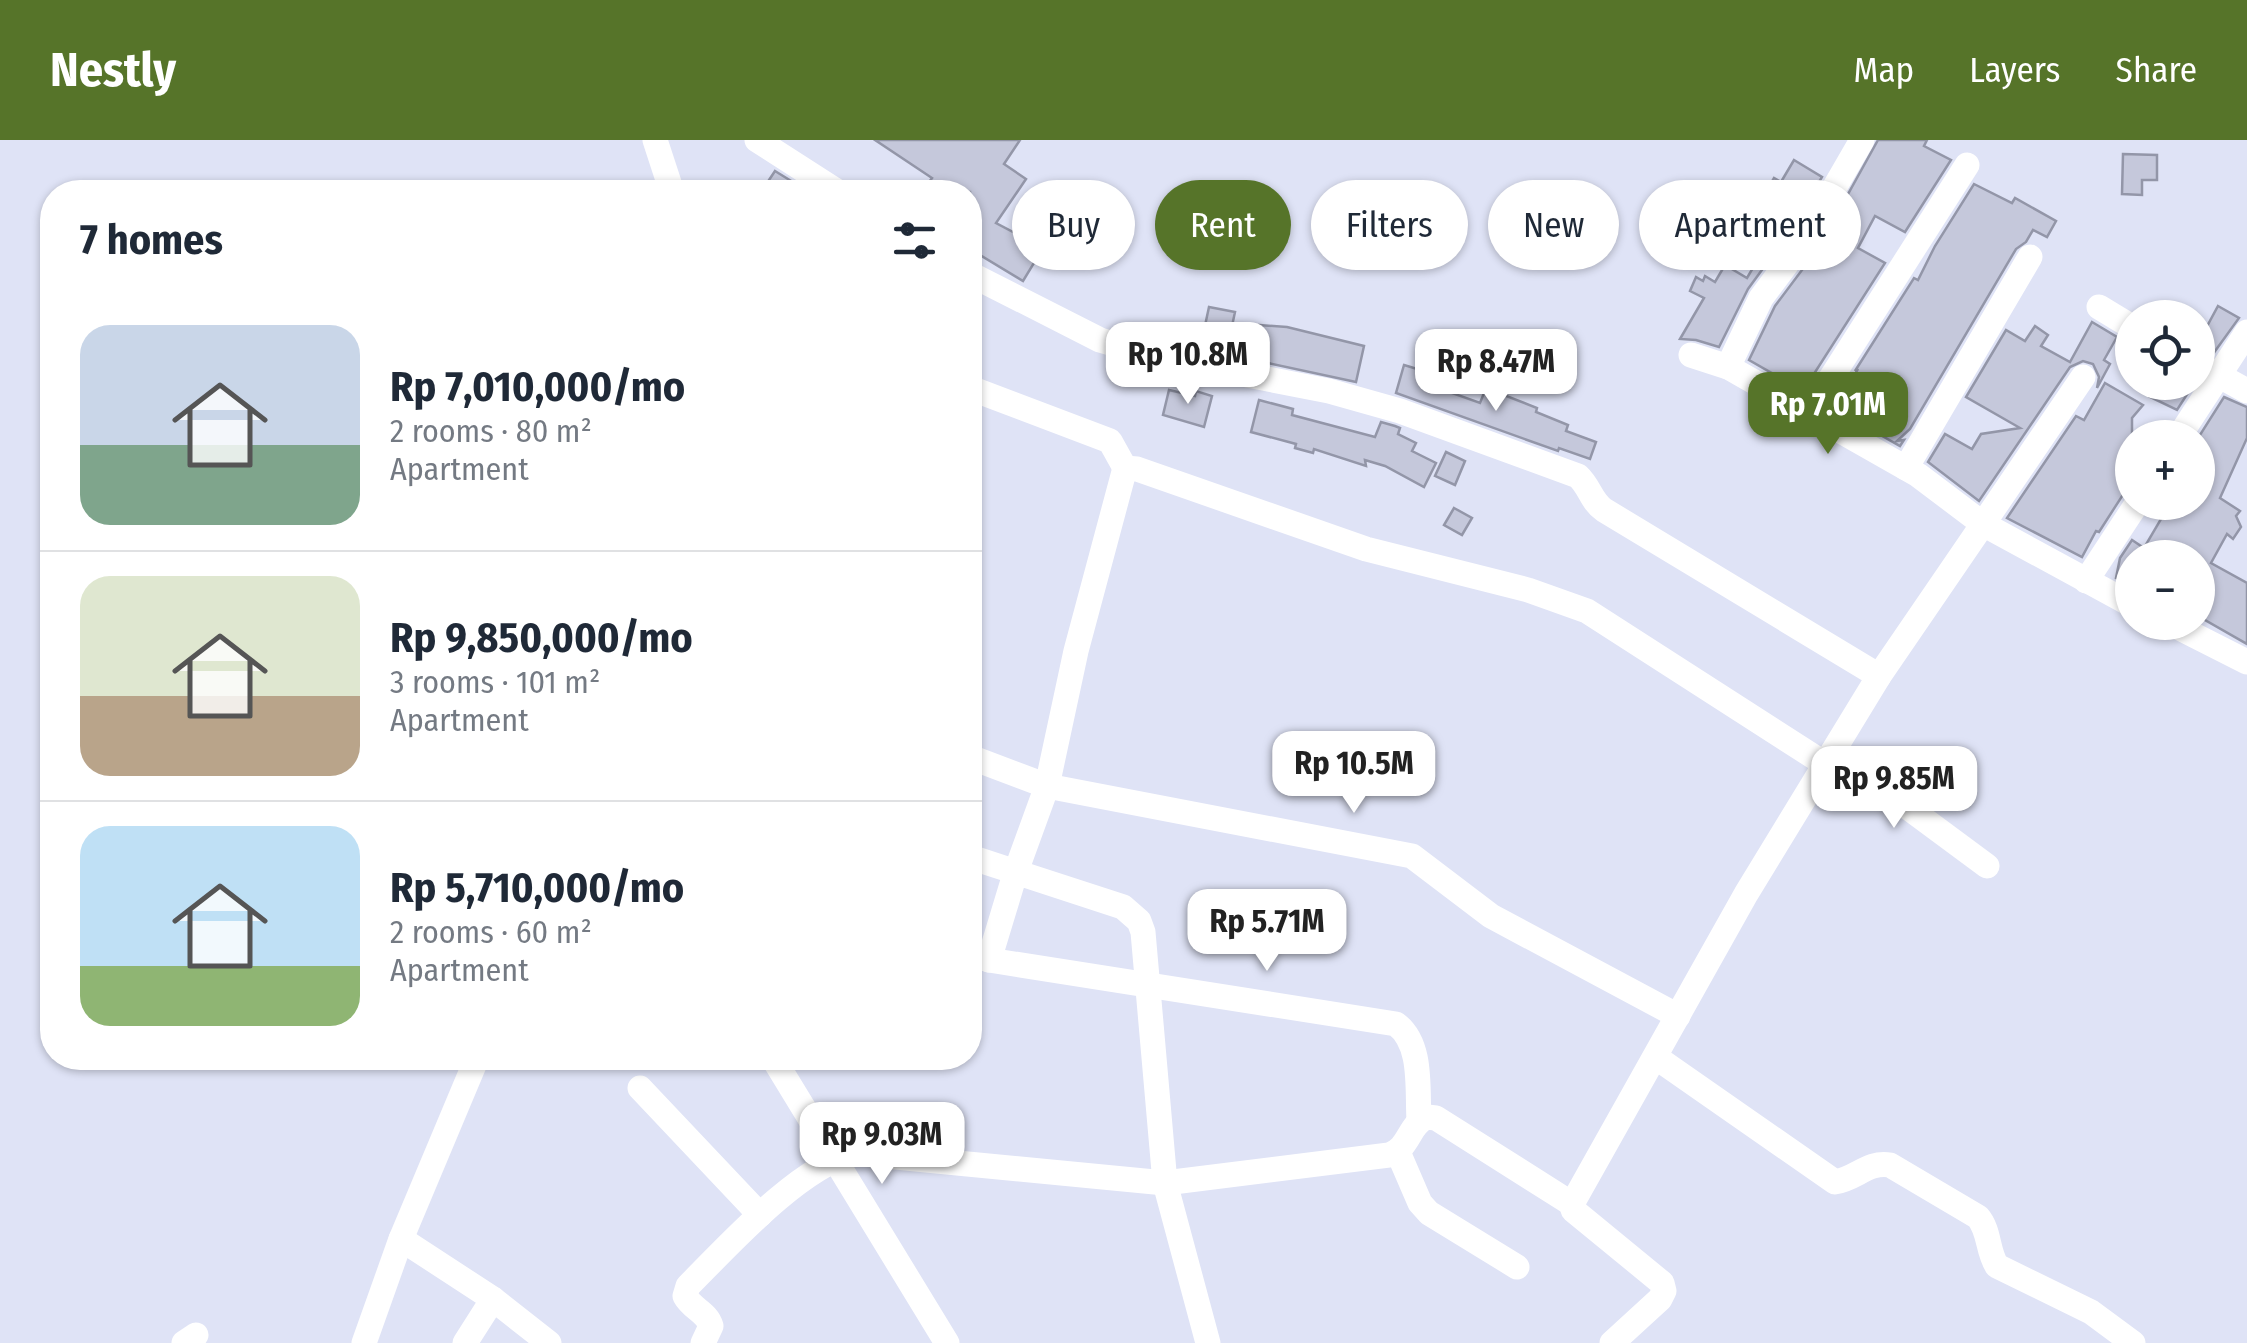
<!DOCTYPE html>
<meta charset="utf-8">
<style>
:root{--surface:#fff;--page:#f2f2f3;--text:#1f2937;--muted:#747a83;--line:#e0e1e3;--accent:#567429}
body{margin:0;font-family:"Fira Sans Condensed",sans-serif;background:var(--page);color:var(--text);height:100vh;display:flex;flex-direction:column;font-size:38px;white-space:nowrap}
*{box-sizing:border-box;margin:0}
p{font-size:32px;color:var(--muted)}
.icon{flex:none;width:55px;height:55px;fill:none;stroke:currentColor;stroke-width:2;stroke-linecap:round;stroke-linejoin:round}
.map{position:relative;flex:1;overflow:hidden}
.sheet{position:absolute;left:40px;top:40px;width:942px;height:890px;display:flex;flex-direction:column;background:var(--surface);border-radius:40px;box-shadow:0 2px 8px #0004}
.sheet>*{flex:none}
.top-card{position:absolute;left:1012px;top:40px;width:950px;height:90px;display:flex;gap:20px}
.buttons{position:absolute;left:2115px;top:160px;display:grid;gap:20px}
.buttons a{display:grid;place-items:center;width:100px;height:100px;border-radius:50%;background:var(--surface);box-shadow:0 2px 8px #0004;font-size:50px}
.price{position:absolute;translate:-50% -85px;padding:0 22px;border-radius:20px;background:#fff;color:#222;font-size:32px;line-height:65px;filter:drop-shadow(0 2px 5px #0008)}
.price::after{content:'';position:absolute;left:50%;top:60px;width:30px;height:22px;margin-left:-15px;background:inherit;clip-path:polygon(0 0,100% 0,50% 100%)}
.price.active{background:var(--accent);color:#fff}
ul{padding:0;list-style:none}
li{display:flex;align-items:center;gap:30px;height:250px;padding:0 40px}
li+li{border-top:2px solid var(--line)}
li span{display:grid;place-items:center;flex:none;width:280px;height:200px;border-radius:30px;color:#555}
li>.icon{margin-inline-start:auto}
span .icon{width:120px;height:120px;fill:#fffc;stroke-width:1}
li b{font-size:42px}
h2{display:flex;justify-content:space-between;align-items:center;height:120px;padding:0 40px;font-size:42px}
.pill{padding:0 35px;border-radius:45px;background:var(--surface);box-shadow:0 2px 8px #0004;font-size:35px;line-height:90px}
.pill.active{background:var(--accent);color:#fff}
header{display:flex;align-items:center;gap:60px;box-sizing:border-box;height:140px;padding:0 50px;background:var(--accent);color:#fff}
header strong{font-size:48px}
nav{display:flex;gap:55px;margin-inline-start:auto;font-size:35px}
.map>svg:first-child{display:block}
.building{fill:#c5c8db;stroke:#9396a8;stroke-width:2.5}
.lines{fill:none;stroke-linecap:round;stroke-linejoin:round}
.minor{stroke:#fff;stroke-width:25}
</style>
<header>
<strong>Nestly</strong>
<nav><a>Map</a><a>Layers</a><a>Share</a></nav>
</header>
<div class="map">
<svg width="2247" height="1203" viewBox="0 0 2247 1203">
<rect width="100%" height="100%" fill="#dfe3f6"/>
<g class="building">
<polygon points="875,0 1020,0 1004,24 1026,39 996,83 1043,108 1023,141 970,109 970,52 922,52 932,38"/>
<polygon points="1878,0 1927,0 1924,6 1951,20 1905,92 1875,76 1858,108 1885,123 1803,251 1749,220 1775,166 1817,110"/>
<polygon points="2123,14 2157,15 2157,40 2142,40 2142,55 2122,54"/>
<polygon points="1794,20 1822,37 1789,93 1748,149 1719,207 1696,200 1680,199 1704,158 1690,151 1696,137 1703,141 1705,136 1715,142 1725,125 1747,138 1767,104 1747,93 1768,55 1765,54 1774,38 1781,42"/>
<polygon points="775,31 809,52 761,52"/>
<polygon points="1974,44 2012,63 2015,58 2056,81 2047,97 2033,90 2026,102 2016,109 1910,289 1897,301 1904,300 1900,306 1835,269 1858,229 1855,231 1914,138 1918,140 1935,106"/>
<polygon points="2218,166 2239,178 2213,214 2198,208 2198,203"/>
<polygon points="1209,167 1235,172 1226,214 1200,209"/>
<polygon points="2092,182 2117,197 2104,220 2110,224 2097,248 2099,237 2093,224 2083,221 2070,227 1979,361 1928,322 1945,294 1972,309 1981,294 2020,288 1966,257 2006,190 2025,201 2035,186 2048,195 2041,206 2070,222"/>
<polygon points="1259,185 1287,187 1364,206 1356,242 1254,220"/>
<polygon points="1404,225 1424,231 1422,239 1453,249 1452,253 1480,263 1486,248 1537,268 1536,272 1568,285 1566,291 1596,302 1590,319 1559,308 1558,311 1396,253"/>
<polygon points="2158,242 2195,242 2177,270 2150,257"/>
<polygon points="2105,243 2143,265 2132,278 2132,347 2124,353 2099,392 2096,391 2082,417 2007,378 2076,276 2084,280"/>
<polygon points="1169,250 1195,256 1196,251 1212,256 1204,287 1163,275"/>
<polygon points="2224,257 2247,267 2247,298 2220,358 2240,371 2236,376 2241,387 2233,399 2227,394 2211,423 2247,443 2247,504 2198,476 2198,418 2132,418 2132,445 2116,438 2120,418 2132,400 2144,408 2171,362 2198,362 2198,298"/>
<polygon points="1259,260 1293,269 1292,275 1375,297 1381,282 1395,286 1400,288 1398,294 1416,303 1412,311 1436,323 1424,347 1385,326 1365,320 1366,326 1314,309 1313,313 1295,308 1296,304 1251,292"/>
<polygon points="1446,312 1465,321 1455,345 1435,336"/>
<polygon points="1454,368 1472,378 1462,395 1444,385"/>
</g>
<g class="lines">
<g class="minor">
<polyline points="655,0 672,52"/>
<polyline points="757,0 838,52"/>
<path d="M970,134L1100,200L1165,219L1329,251L1400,271L1578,336C1590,347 1591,361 1604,370L1879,536"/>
<polyline points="2099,167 2132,187"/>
<polyline points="1691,215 1728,227 1918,335 1983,384 2083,237"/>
<polyline points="2198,224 2247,251"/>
<polyline points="1728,227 1761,158 1803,102 1862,0"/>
<polyline points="970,248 1110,301 1125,328"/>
<polyline points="1808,274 1967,25"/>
<polyline points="2178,298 2247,192"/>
<polyline points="1906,328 2030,117"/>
<polyline points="2086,441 2138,362"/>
<polyline points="2168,482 2247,522"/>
<polyline points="1833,612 1987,726"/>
<polyline points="970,617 1047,646 1412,716 1491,776 1678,876"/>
<polyline points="970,717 1123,767 1139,781 1143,792 1165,1043 1208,1203"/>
<path d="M970,813L989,820L1396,884C1423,904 1417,949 1419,980"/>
<polyline points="989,820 1015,734 1047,646 1076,511 1125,328 1137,329 1366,409 1528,450 1587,471 1825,624"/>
<polyline points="773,918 947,1203"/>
<path d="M1657,918L1835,1042C1856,1039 1868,1021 1890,1025L1978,1077C1990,1091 1987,1111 1997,1126L2091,1172L2133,1203"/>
<polyline points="640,948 760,1075"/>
<polyline points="1398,1012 1420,1063 1429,1073 1517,1127"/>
<polyline points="401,1099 493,1159 549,1203"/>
<polyline points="184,1203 196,1195"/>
<polyline points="364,1203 401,1099 477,918"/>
<polyline points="465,1203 493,1159"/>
<path d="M703,1203L711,1186C707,1172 692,1169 685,1156L688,1146C730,1104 798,1028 854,1013L1165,1043L1389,1015C1410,1008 1408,985 1427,977L1436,978L1572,1064"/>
<polyline points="1612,1203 1660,1159 1664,1151 1662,1143 1573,1070 1572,1064 1746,754 1879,536 1983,384 2132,465"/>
</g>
</g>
</svg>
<div class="buttons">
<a><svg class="icon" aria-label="locate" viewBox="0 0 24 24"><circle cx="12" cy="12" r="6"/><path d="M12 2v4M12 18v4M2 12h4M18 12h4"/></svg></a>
<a>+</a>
<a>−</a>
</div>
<b class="price" style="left:1188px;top:267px">Rp 10.8M</b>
<b class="price" style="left:1496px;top:274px">Rp 8.47M</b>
<b class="price active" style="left:1828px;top:317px">Rp 7.01M</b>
<b class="price" style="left:1354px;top:676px">Rp 10.5M</b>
<b class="price" style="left:1894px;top:691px">Rp 9.85M</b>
<b class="price" style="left:1267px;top:834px">Rp 5.71M</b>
<b class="price" style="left:882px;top:1047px">Rp 9.03M</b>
<div class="top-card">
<a class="pill">Buy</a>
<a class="pill active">Rent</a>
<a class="pill">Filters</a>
<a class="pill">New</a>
<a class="pill">Apartment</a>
</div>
<section class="sheet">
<h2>7 homes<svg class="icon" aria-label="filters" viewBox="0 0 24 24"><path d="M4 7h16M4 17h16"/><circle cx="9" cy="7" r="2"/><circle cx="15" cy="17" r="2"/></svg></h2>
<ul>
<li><span style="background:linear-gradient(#c9d6e8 60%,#7fa58c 0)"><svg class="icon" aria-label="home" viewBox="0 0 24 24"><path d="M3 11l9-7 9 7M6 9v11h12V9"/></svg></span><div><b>Rp 7,010,000/mo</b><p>2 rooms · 80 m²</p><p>Apartment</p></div></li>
<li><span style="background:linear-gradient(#dfe7d0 60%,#b9a48a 0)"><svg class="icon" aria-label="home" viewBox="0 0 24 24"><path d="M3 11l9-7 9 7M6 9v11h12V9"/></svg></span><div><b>Rp 9,850,000/mo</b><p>3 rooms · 101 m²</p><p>Apartment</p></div></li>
<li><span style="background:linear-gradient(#bfe0f5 70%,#8fb573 0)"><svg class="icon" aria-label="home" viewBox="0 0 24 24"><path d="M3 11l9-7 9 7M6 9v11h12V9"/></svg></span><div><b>Rp 5,710,000/mo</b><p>2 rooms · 60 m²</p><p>Apartment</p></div></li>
</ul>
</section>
</div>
